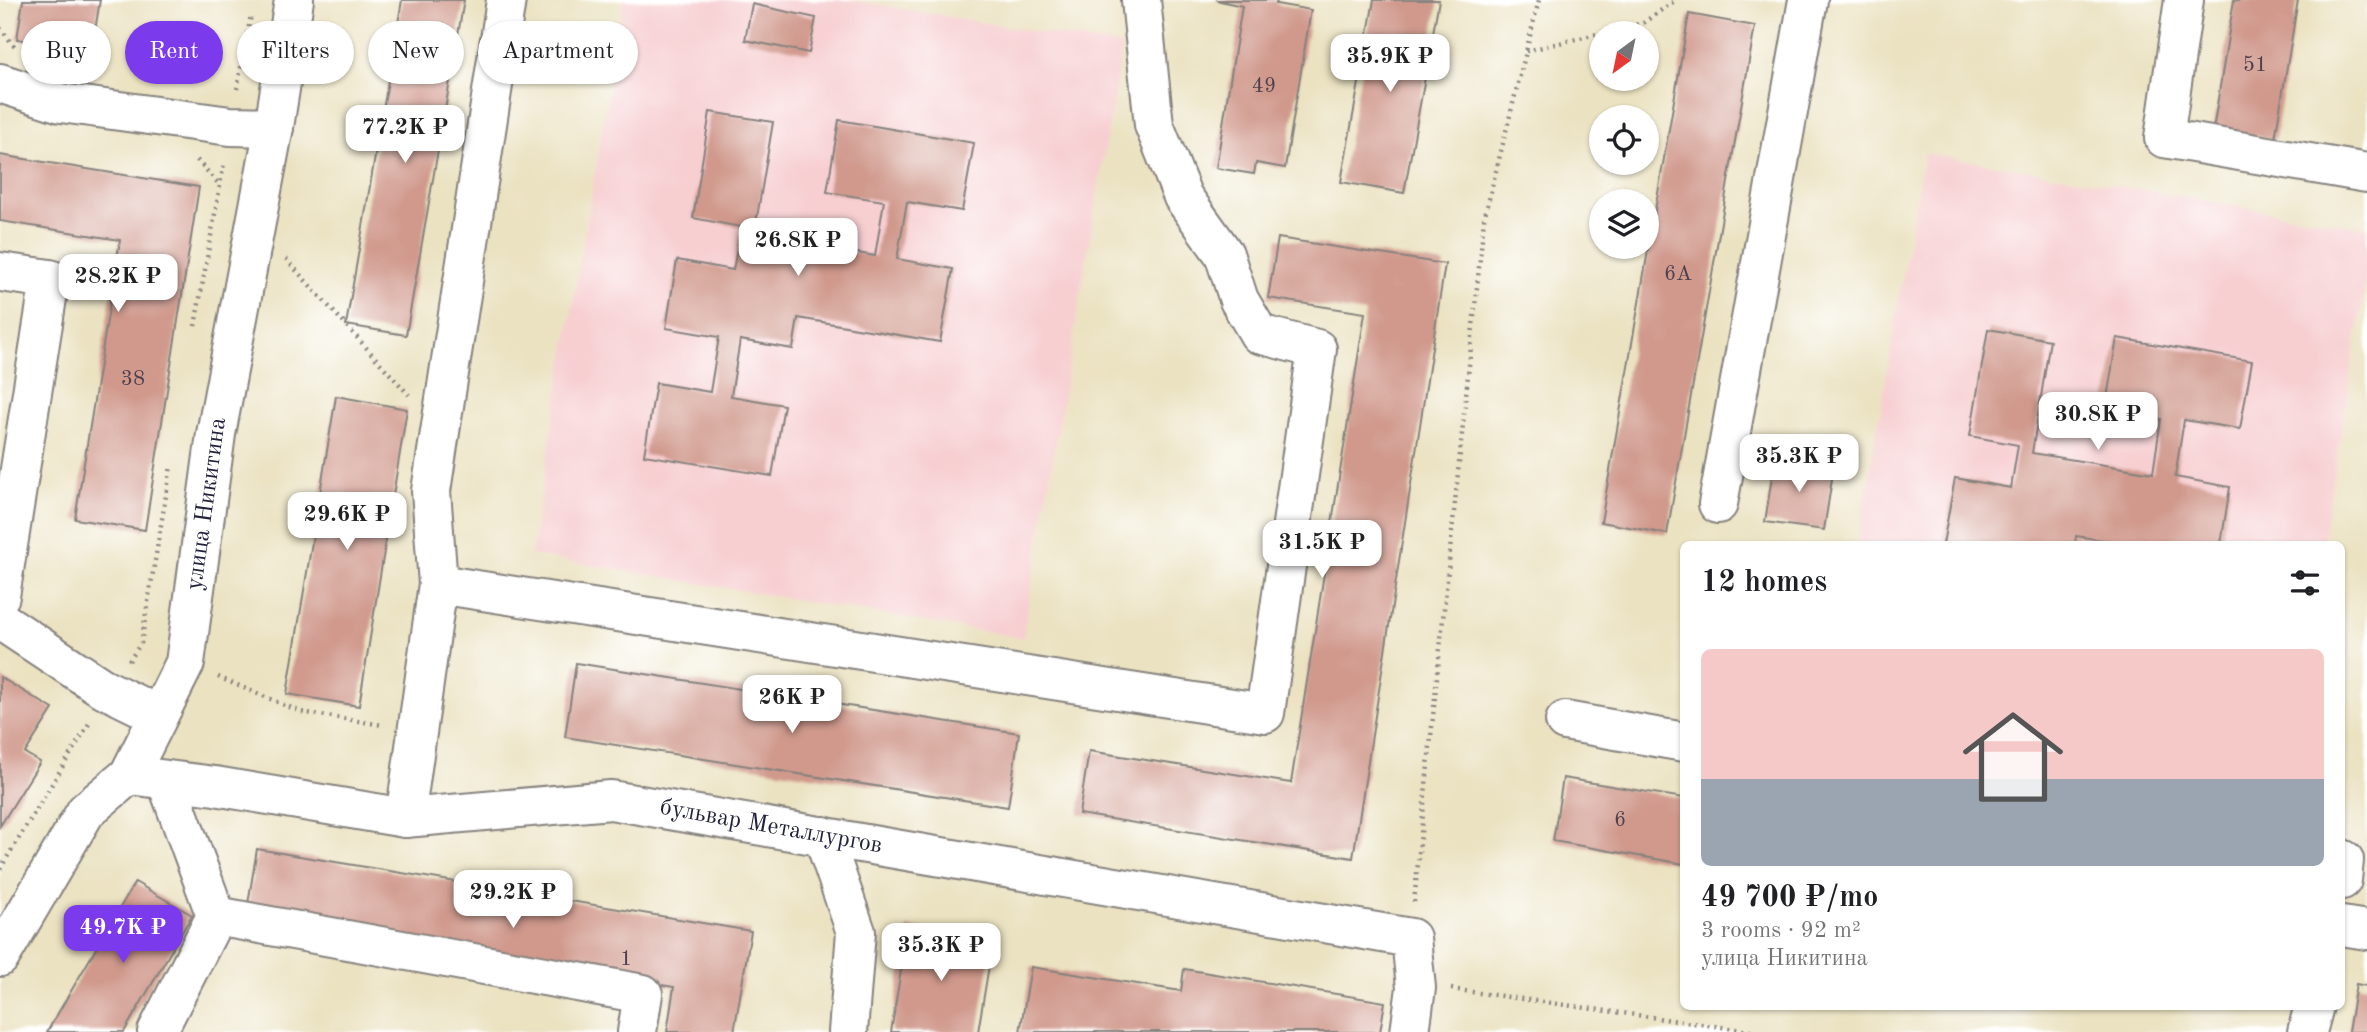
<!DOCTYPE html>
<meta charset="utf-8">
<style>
:root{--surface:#fff;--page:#f2f2f2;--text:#202124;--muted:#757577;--line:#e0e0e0;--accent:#7c3aed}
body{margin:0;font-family:"Old Standard TT",serif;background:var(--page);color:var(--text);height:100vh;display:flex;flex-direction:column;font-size:26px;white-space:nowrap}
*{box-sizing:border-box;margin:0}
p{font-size:23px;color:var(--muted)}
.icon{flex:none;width:38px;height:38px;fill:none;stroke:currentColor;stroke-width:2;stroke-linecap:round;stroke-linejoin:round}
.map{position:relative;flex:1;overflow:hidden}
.side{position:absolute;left:1680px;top:541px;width:665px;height:469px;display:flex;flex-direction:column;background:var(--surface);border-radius:10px;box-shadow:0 2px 5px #0004}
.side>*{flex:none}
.guide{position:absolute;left:21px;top:21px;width:665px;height:63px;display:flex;gap:14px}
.needle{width:46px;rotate:213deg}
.buttons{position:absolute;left:1589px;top:21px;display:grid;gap:14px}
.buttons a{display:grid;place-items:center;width:70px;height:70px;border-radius:50%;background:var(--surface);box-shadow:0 2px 5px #0004;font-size:35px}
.price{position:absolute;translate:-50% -60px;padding:0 16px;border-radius:14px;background:#fff;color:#222;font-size:23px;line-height:46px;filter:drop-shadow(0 2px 4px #0008)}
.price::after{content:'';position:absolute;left:50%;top:42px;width:21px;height:16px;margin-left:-10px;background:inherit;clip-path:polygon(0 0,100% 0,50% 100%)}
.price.on{background:var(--accent);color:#fff}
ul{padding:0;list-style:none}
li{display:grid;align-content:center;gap:14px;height:371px;padding:0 21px}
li+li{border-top:2px solid var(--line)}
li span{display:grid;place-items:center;height:217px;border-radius:10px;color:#555}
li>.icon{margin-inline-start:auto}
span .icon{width:126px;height:126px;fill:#fffc;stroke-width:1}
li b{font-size:30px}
h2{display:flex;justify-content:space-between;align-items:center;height:84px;padding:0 21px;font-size:30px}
.tag{padding:0 24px;border-radius:32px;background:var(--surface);box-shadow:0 2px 5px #0004;font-size:24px;line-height:63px}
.tag.on{background:var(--accent);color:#fff}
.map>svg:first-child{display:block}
.built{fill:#f7cfd1}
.building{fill:#d0998c}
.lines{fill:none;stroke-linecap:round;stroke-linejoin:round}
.minor-casing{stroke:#86827e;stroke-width:42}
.path{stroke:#86827e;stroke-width:4.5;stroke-dasharray:2 5;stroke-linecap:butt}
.minor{stroke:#fff;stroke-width:38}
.labels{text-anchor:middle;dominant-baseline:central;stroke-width:5;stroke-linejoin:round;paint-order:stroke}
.number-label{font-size:21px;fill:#4e404f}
.street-label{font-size:24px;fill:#22223b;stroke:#fff}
</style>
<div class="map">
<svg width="2367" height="1032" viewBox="0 0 2367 1032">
<rect width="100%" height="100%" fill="#fff"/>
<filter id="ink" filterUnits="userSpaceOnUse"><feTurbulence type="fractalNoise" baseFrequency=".0143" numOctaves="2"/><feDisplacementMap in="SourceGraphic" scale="14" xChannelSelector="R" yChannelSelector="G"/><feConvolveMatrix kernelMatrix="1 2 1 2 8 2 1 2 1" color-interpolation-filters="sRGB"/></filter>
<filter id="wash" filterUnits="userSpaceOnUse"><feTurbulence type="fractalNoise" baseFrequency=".00686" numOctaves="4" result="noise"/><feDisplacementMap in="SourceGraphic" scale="28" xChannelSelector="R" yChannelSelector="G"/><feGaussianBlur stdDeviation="1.57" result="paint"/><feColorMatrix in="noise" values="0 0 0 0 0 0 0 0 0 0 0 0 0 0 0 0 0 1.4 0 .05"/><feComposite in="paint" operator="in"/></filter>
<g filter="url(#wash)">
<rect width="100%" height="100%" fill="#ebe2c1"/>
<g class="built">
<polygon points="624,0 851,0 1122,46 1023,638 531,555"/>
<polygon points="1924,153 2367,228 2367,275 2322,544 1858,544"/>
</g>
<g id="blocks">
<g class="building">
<polygon points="23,0 100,0 94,37 62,31 60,46 17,39"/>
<polygon points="402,0 464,0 406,335 346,325"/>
<polygon points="1216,0 1277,0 1276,4 1311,10 1285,168 1256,163 1254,174 1216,168 1242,6"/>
<polygon points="1374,0 1439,0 1404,193 1341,182"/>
<polygon points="2234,0 2298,0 2275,139 2213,130"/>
<polygon points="752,4 816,18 809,53 745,40"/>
<polygon points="1689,14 1755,26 1667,534 1601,522"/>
<polygon points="710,112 773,122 754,235 875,256 884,201 827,192 839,120 974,143 962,211 907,202 897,259 953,269 940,342 798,318 793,349 740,340 731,396 784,405 772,476 644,455 656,383 710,392 719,337 666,328 677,260 733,270 741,227 693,218"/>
<polygon points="0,155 199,187 145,530 75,519 120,240 0,221"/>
<polygon points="1278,238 1445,264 1353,858 1079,814 1089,751 1291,783 1365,313 1268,298"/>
<polygon points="1988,329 2050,340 2032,453 2153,473 2161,419 2105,410 2117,338 2252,361 2240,429 2184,420 2175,477 2230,487 2221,544 2127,544 2076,536 2075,544 1943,544 1955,478 2011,488 2018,445 1970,436"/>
<polygon points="336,396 407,409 359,706 287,694"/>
<polygon points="1775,457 1834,466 1824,530 1765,522"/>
<polygon points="576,663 1019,733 1008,807 565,737"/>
<polygon points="0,677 53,709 25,753 40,762 0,826"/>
<polygon points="1563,778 1684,798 1684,864 1553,841"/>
<polygon points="257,849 751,931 734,1032 667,1032 674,987 246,916"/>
<polygon points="135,882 192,915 124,1032 47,1032"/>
<polygon points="908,927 993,941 978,1032 891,1032"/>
<polygon points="1031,967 1181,991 1184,969 1385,1002 1380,1032 1020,1032"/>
<polygon points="2356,984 2367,986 2367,1032 2348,1032"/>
</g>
</g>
</g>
<g filter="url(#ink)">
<use href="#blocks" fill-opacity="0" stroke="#86827e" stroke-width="2"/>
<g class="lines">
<defs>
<g id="minor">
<polyline points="2184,0 2164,138 2367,173"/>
<polyline points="0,83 61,103 230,126 274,127"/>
<polyline points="0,272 50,279 0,596"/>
<polyline points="1718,504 1808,0"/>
<polyline points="438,584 1265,713 1317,349 1259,334 1239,300 1224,254 1183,197 1154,125 1141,0"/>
<polyline points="0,620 101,687 158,715"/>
<polyline points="1565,721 1684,742"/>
<polyline points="129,775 215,786 405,818 611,800 1411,938 1416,988 1410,1032"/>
<polyline points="405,818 438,584 431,491 506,0"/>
<polyline points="823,836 856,932 848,1032"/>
<polyline points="2342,859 2344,860 2342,880"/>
<polyline points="216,916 643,994 637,1032"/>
<polyline points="2342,926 2367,930"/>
<polyline points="0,957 86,811 129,775 185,663 216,434 274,127 294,0"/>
<polyline points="157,1032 216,916 166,780"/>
<polyline points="2307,1032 2314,1006"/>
</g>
</defs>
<use href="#minor" class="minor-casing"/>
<g class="path">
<polyline points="0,28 16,48"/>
<polyline points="1602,33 1643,23 1676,0"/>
<polyline points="1526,51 1601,33"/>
<polyline points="237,89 251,15"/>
<polyline points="197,160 219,184"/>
<polyline points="286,259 409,395"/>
<polyline points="195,326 224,163"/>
<polyline points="129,661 141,643 171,466"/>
<polyline points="218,677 301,712 383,725"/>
<polyline points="0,869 90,722"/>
<polyline points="1414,902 1484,219 1539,0"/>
<polyline points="1451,989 1757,1032"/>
</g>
<use href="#minor" class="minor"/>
</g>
</g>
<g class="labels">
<g class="number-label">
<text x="2255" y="65">51</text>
<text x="1264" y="86">49</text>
<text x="1678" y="274">6А</text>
<text x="133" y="379">38</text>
<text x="1620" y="820">6</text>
<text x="626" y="959">1</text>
</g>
<g class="street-label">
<text transform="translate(207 504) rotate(-82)">улица Никитина</text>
<text transform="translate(771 827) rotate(10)">бульвар Металлургов</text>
</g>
</g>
</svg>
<div class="buttons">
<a><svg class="needle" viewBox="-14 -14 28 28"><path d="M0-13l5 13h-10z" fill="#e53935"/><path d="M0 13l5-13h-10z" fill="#757577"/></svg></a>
<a><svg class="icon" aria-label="locate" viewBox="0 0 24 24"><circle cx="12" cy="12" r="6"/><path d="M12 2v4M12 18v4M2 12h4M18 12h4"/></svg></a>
<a><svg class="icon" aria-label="layers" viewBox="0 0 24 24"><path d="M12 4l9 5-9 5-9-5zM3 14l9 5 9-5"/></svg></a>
</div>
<b class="price" style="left:1390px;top:94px">35.9K ₽</b>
<b class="price" style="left:405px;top:165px">77.2K ₽</b>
<b class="price" style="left:798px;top:278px">26.8K ₽</b>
<b class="price" style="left:118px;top:314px">28.2K ₽</b>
<b class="price" style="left:2098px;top:452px">30.8K ₽</b>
<b class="price" style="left:1799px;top:494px">35.3K ₽</b>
<b class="price" style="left:347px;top:552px">29.6K ₽</b>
<b class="price" style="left:1322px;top:580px">31.5K ₽</b>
<b class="price" style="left:792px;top:735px">26K ₽</b>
<b class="price" style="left:513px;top:930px">29.2K ₽</b>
<b class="price on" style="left:123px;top:965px">49.7K ₽</b>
<b class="price" style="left:941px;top:983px">35.3K ₽</b>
<div class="guide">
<a class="tag">Buy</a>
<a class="tag on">Rent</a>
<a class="tag">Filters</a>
<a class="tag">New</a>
<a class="tag">Apartment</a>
</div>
<section class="side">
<h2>12 homes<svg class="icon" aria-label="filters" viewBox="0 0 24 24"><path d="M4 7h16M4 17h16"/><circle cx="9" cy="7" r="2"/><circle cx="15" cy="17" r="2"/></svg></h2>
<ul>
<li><span style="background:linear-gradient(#f6c9c9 60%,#9aa5b1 0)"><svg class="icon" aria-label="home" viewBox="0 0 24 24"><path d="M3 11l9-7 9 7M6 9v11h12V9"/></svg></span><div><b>49 700 ₽/mo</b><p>3 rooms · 92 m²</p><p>улица Никитина</p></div></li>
</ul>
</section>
</div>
